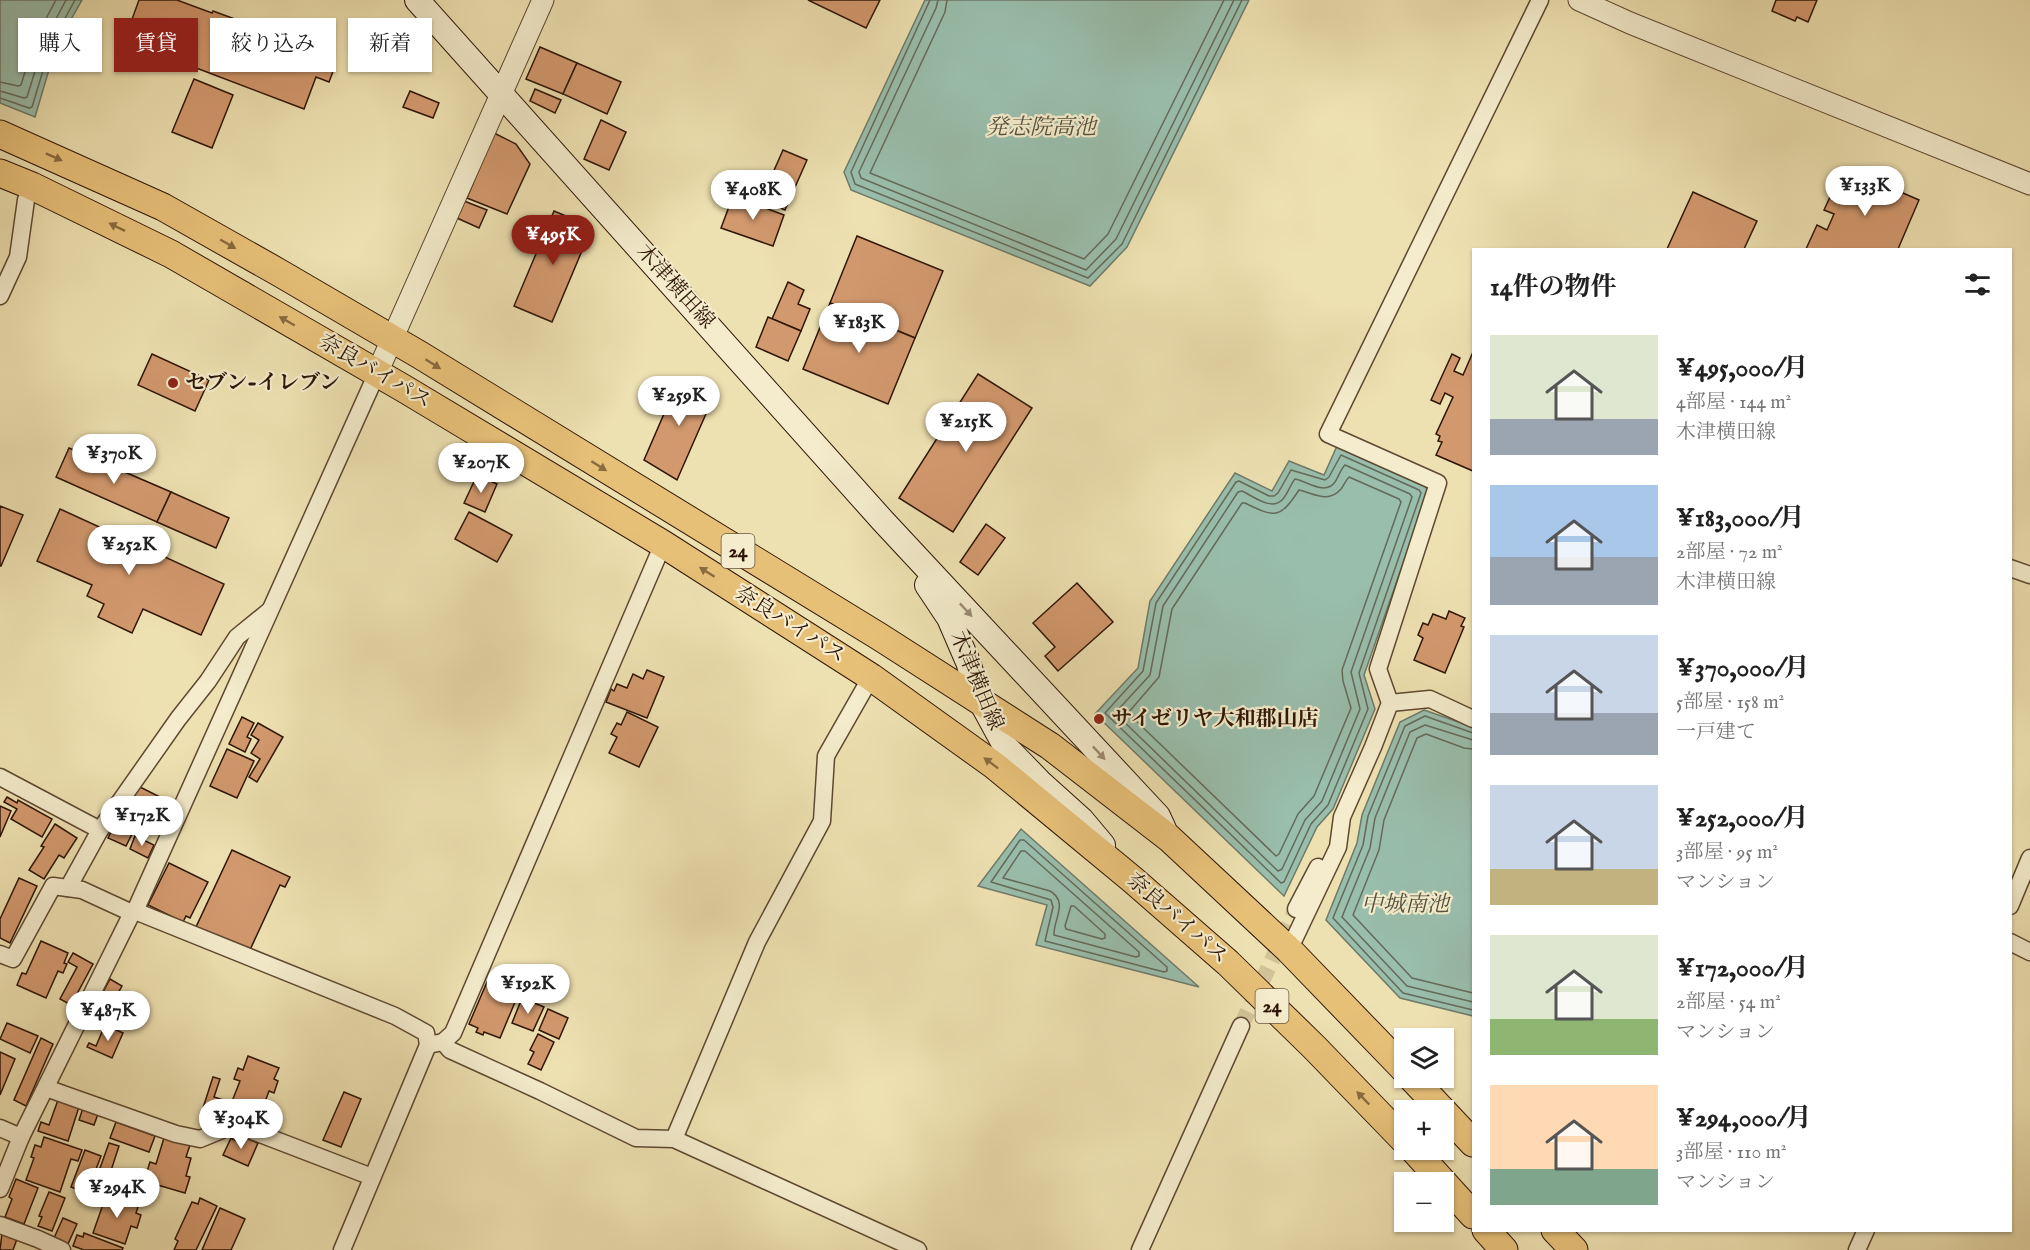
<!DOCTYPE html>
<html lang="ja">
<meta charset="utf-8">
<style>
:root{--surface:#fff;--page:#f6f6f6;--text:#222;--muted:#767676;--accent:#8f2418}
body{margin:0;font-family:"IM FELL English","Noto Serif JP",serif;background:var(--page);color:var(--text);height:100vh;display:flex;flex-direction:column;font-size:22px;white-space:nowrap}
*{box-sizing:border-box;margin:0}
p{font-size:20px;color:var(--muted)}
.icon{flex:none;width:33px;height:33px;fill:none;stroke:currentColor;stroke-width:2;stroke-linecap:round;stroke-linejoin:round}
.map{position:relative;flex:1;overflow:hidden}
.details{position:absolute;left:1472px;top:248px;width:540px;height:984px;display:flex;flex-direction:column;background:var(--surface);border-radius:0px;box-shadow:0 2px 4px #0004}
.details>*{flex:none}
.guide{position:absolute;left:18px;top:18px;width:570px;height:54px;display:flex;gap:12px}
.buttons{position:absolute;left:1394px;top:1028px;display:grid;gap:12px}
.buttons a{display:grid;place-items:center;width:60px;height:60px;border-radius:0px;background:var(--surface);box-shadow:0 2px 4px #0004;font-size:30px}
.price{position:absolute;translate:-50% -51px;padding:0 14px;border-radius:21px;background:#fff;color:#222;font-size:20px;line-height:39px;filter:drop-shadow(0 2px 3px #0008)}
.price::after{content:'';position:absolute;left:50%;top:36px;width:18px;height:14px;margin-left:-9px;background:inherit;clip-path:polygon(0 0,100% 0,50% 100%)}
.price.current{background:var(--accent);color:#fff}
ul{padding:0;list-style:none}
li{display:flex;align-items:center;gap:18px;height:150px;padding:0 18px}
li span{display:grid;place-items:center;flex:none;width:168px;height:120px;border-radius:0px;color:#555}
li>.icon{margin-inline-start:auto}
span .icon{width:72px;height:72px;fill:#fffc;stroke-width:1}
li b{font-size:26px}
h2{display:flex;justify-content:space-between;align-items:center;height:72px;padding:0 18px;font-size:26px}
.pill{padding:0 21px;border-radius:0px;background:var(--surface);box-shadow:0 2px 4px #0004;font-size:21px;line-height:54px}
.pill.current{background:var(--accent);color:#fff}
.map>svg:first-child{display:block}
.water{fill:#99beac;stroke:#6e7a6a;stroke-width:1.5}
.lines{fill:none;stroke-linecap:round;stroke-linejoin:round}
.shore{stroke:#646a59;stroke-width:1.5}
.building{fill:#d3996e;stroke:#2e1506;stroke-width:1.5}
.minor-tunnel{stroke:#d1c297;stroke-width:16;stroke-dasharray:16 8;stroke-linecap:butt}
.minor-casing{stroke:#5e4831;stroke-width:19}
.tertiary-casing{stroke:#5e4831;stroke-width:23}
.secondary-casing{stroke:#2e1506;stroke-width:26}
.trunk-casing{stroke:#2e1506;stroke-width:29}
.minor{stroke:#f4eccc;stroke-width:16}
.tertiary{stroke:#f4eccc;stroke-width:21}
.secondary{stroke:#f4eccc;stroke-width:24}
.trunk{stroke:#e7c078;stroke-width:27}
.oneway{fill:#8a6a3f}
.oneway2{fill:#9b8b73}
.poi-dot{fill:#8f2418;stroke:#f4eccc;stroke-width:2}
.labels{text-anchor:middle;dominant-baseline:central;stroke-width:4.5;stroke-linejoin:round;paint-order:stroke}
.shield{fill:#f4eccc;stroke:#695641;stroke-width:1.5}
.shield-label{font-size:20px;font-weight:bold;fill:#2e1506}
.street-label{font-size:21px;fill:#2e1506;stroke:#f4eccc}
.poi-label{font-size:21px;font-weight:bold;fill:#2e1506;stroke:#f4eccc;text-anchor:start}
.water-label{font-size:22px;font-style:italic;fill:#535040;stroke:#f4eccc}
</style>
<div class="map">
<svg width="2030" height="1250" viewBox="0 0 2030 1250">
<rect width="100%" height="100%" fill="#eee1b1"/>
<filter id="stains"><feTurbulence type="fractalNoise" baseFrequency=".00333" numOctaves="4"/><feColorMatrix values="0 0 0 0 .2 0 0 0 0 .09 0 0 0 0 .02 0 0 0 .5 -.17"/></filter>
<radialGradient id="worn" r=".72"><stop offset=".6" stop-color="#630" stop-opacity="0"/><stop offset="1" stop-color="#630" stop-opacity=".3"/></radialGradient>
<g class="water">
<polygon points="0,0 82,0 56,46 35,117 0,103"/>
<polygon points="925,0 1249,0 1127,247 1090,286 851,190 844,172"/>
<polygon points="1337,446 1425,486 1428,492 1364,675 1375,709 1333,809 1317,827 1284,896 1095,714 1138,668 1150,601 1235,473 1272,491 1289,461 1324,475"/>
<polygon points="1424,710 1473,727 1473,1016 1400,998 1326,920 1357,843 1362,815 1400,722"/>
<polygon points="1021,829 1199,987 1036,945 1047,905 978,886"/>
</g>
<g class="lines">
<g class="shore">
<polyline points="930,0 851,172 855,184 1088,278 1122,244 1242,0"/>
<polyline points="938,0 936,8 859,172 861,178 1086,270 1116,239 1234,0"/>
<polyline points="947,0 945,12 870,173 1084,259 1108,234 1224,0"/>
<polyline points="0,82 18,86 21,85 35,39 56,0"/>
<polyline points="0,91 24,98 27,97 44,42 66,0"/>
<polyline points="0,98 29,108 32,107 51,44 75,0"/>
<polygon points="1341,455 1419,490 1421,493 1359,673 1368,709 1328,805 1311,824 1284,882 1281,883 1105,713 1143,671 1156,603 1236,482 1239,481 1269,496 1274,496 1278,493 1291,470 1325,480 1329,477"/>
<path d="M1345,465L1410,494L1412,497L1351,672L1360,709L1322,801L1305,820L1282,869L1278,871L1115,713L1150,675L1163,606L1238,492L1242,491C1253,496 1271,511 1282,500C1288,494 1290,485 1295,479C1307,481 1325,496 1335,482C1339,476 1340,470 1345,465Z"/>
<path d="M1349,477L1399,499L1401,502L1342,670L1343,681L1351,708L1314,796L1298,814L1279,854L1276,856L1128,713L1159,677L1172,609L1242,503H1245C1275,518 1280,519 1299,490C1313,493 1328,504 1341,489C1344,485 1346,480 1349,477Z"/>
<polyline points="1473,733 1425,716 1405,726 1368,816 1363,845 1333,918 1403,993 1473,1010"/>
<polyline points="1473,740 1425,725 1410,732 1375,818 1370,848 1342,917 1407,986 1473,1002"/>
<polyline points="1473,749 1464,748 1426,734 1417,738 1384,820 1379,850 1353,915 1412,978 1473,993"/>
<polygon points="1020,840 1024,840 1167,967 1167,971 1164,972 1045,941 1053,907 1051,900 991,882"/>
<path d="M1021,851H1025L1139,952V956L1136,957L1054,935C1053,920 1069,902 1050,891L1003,878Z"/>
<polygon points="1071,906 1074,906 1105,934 1105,938 1102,939 1066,929 1065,926"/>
</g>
</g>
<g class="building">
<polygon points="139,0 177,0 212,13 213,11 259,28 256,36 335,66 329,82 316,77 304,109 191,66 192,62 126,36"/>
<polygon points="808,0 880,0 866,28"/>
<polygon points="1776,0 1817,0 1808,22 1797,17 1795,21 1772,11"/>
<polygon points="540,47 577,63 563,94 526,79"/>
<polygon points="577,63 621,82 607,114 563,94"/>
<polygon points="194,79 233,95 212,148 172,132"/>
<polygon points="535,89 561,100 555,113 530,101"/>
<polygon points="410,91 439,103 433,118 403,107"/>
<polygon points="601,120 626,132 609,170 584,159"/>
<polygon points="494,133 516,144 530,164 507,214 467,198"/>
<polygon points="783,150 807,160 785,210 761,200"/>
<polygon points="1850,170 1919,200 1898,249 1806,249 1817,225 1827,230 1834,214 1824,210 1830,197 1837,200"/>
<polygon points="1693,192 1757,221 1744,249 1667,249"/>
<polygon points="733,196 784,215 773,246 721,228"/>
<polygon points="464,201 487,210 479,228 457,218"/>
<polygon points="554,211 592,227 552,322 514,306"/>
<polygon points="857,236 943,271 915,338 830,303"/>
<polygon points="788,282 804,290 798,304 810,309 801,331 772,319"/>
<polygon points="830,303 915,338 888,404 803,369"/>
<polygon points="768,317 801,331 788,361 756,347"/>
<polygon points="1473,352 1473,471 1436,455 1442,442 1438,441 1440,436 1436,434 1453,397 1445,393 1440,404 1431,400 1452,354 1460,358 1454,371 1463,375"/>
<polygon points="152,354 209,380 195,411 138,385"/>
<polygon points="978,374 1032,408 953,532 899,498"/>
<polygon points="680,377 716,391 677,480 644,460"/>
<polygon points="69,448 171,492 157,522 56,477"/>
<polygon points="477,475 497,484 485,512 464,503"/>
<polygon points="171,492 229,518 216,548 157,522"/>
<polygon points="0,506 23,515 1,566 0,566"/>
<polygon points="60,509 224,584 201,635 143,609 132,633 98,617 104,604 87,596 92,585 37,561"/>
<polygon points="469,512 512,535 497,562 455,539"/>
<polygon points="986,524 1005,538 978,575 960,562"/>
<polygon points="1077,583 1113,622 1058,671 1045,656 1055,647 1033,623"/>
<polygon points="1449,611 1465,618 1461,626 1464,627 1445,673 1414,660 1423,638 1418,635 1423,623 1428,625 1433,614 1446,619"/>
<polygon points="647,670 664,677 647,718 606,702 611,689 614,691 617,684 627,688 633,674 643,679"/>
<polygon points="627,712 658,727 639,767 609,753 617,737 611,734 617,723 621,725"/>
<polygon points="242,717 254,723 247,737 251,739 245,752 229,744"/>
<polygon points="258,723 283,737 257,782 249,777 260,759 251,753 259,740 251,735"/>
<polygon points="227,749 254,761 237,798 210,786"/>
<polygon points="138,786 166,800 161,809 158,807 152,819 128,806"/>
<polygon points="7,797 17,803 18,800 52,819 42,837 11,819 17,809 4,802"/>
<polygon points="0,806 11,811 0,837"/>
<polygon points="55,824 77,838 64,858 59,855 44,879 29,870 44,847 41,846"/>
<polygon points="114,826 132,834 126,846 108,838"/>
<polygon points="135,836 154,845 148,858 130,849"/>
<polygon points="232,850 290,877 285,887 280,885 249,952 196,927"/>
<polygon points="169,863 208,882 190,918 186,916 183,922 148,905"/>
<polygon points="19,878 37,886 10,943 0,938 0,919"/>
<polygon points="41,941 68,953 64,963 67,964 63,973 58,971 46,998 17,985 22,973 26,974"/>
<polygon points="73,953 93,964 71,1005 60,999 77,967 68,962"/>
<polygon points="110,979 122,986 110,1007 127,1016 121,1027 106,1019 104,1023 91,1015"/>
<polygon points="487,982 518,995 500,1038 484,1032 483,1035 476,1032 478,1028 469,1024"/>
<polygon points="522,998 544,1007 533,1031 512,1023"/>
<polygon points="548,1009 568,1018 559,1039 539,1030"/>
<polygon points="7,1023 38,1036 30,1053 0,1039"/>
<polygon points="105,1025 123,1033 112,1058 87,1047 89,1043 96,1046"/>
<polygon points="538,1034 554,1042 541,1070 528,1064 534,1052 530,1050"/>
<polygon points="41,1038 53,1044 26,1106 14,1100"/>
<polygon points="0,1052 15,1059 0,1095"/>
<polygon points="248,1056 279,1068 274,1079 278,1081 274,1093 269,1091 257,1124 246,1120 250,1111 231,1104 240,1081 234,1079 238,1068 243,1070"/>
<polygon points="213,1077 220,1079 214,1097 229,1102 227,1107 243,1111 240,1119 215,1111 214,1114 202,1111"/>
<polygon points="344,1092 361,1099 341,1147 323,1140"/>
<polygon points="58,1100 79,1107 68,1141 38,1131 41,1122 49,1125"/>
<polygon points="83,1108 98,1114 94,1125 79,1120"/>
<polygon points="116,1122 155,1136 149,1152 110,1138"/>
<polygon points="239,1135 258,1143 248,1166 223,1155 231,1138 236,1141"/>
<polygon points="44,1137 82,1150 78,1161 71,1159 60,1192 26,1180 34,1158 31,1157 35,1145 41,1147"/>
<polygon points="164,1138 190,1145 186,1157 191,1158 186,1176 190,1177 185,1193 144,1181 150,1162 156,1164"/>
<polygon points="109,1143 119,1146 106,1186 95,1182"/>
<polygon points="85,1150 101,1156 87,1193 71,1187"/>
<polygon points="16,1179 38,1188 24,1224 5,1217 12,1199 9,1197"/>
<polygon points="49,1192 65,1198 52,1231 38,1226 42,1217 39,1216"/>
<polygon points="107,1193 139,1204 136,1213 141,1215 137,1228 131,1226 125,1244 93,1233"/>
<polygon points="200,1198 217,1206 196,1250 174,1250 178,1241 175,1239 192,1202 198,1204"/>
<polygon points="220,1208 245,1219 231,1250 202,1250"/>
<polygon points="63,1218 77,1224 68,1244 54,1238"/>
<polygon points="2,1233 17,1239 13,1250 0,1250"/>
<polygon points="84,1233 123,1248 122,1250 84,1250 73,1246 77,1235 83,1237"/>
</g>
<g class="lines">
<polyline class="minor-tunnel" points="1241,1026 1296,909"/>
<defs>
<g id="minor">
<polyline points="0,296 18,257 26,200 32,186"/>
<polyline points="2010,568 2030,575"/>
<polyline points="1390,703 1430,699 1473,719"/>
<polyline points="0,777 100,830"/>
<polyline points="68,888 100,830 178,719 208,681 237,637 269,611"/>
<polyline points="2010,906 2030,858"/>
<polyline points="1296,909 1318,867"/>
<polyline points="135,911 395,1016 426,1033 428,1045"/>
<polyline points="2010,942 2030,952"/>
<polyline points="1289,950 1338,847 1342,817 1373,747 1390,703 1378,669 1438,483 1328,434 1540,0"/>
<polyline points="0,954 13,959 53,886 82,890 132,913"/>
<polyline points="443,1042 450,1050 540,1091 636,1138 674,1139 918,1250"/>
<polyline points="46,1088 176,1134 200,1139 229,1127 247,1129 372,1177"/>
<polyline points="0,1128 21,1137"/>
<polyline points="674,1139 757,942 822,821 826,756 871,677"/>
<polyline points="0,1189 21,1137 132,913 135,911 377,373"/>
<polyline points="0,1225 38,1239 62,1250"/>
<polyline points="342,1250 428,1045 443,1042 453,1033 663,544"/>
<polyline points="1140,1250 1241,1026"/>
<polyline points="1857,1250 1866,1230"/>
</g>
<g id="tertiary">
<polyline points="1579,0 1630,23 2030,184"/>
<polyline points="377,373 543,0"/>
</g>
<g id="secondary">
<polyline points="417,0 883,521 1158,816 1164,829"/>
<polyline points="927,585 949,618 968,662 980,700 1005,746 1042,784 1082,820 1103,845"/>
</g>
<g id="trunk">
<polyline points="0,134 163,207 278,272 420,355 880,637 1050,746 1169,838 1289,950 1404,1069"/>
<polyline points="0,173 32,186 171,254 403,388 663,544 871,677 995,766 1133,880 1228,963 1315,1048 1404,1140"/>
<polyline points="1411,1077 1442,1110"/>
<polyline points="1443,1111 1473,1143"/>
<polyline points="1413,1149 1473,1215"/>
<polyline points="1486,1230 1504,1250"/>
<polyline points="1555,1230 1574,1250"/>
</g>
</defs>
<use href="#minor" class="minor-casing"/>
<use href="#tertiary" class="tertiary-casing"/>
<use href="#secondary" class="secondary-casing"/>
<use href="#trunk" class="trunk-casing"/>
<use href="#minor" class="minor"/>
<use href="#tertiary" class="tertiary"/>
<use href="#secondary" class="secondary"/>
<use href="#trunk" class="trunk"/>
</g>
<defs><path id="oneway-solid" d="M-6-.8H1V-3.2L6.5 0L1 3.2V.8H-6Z" transform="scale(1.5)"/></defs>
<g class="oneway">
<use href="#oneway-solid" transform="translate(54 157) rotate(24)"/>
<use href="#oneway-solid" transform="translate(117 227) rotate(-154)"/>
<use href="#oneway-solid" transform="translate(228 244) rotate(30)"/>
<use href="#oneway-solid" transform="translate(287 321) rotate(-150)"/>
<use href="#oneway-solid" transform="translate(433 364) rotate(32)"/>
<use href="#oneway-solid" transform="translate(599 466) rotate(32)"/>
<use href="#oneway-solid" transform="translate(707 572) rotate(-148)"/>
<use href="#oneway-solid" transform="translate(991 763) rotate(-143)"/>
<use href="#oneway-solid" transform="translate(1363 1098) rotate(-134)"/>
</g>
<g class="oneway2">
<use href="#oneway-solid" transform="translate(966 610) rotate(47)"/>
<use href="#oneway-solid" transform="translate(1099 753) rotate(47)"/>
</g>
<g class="poi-dot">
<circle cx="173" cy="383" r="6"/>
<circle cx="1099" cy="719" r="6"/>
</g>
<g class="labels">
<g class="shield">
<rect x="721.5" y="534" width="33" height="34" rx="4.5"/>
<rect x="1255.5" y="989" width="33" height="34" rx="4.5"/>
</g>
<g class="shield-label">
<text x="738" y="551">24</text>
<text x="1272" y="1006">24</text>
</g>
<g class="street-label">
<text transform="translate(675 287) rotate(48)">木津横田線</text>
<text transform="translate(375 372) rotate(30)">奈良バイパス</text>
<text transform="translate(790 625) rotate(32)">奈良バイパス</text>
<text transform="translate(976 681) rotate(67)">木津横田線</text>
<text transform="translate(1177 919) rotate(41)">奈良バイパス</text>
</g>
<g class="poi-label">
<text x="185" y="383">セブン-イレブン</text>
<text x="1111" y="719">サイゼリヤ大和郡山店</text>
</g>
<g class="water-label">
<text x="1041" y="128">発志院高池</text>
<text x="1405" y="905">中城南池</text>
</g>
</g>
<rect width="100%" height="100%" filter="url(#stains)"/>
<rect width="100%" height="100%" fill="url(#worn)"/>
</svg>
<div class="buttons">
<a><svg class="icon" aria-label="layers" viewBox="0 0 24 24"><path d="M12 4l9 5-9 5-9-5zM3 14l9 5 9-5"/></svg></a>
<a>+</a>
<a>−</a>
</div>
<b class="price" style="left:1865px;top:217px">¥133K</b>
<b class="price" style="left:753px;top:221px">¥408K</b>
<b class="price current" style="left:553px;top:266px">¥495K</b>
<b class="price" style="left:859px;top:354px">¥183K</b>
<b class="price" style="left:679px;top:427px">¥259K</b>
<b class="price" style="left:966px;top:453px">¥215K</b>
<b class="price" style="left:114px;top:485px">¥370K</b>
<b class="price" style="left:481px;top:494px">¥207K</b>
<b class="price" style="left:129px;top:576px">¥252K</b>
<b class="price" style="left:142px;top:847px">¥172K</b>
<b class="price" style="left:528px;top:1015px">¥192K</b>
<b class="price" style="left:108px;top:1042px">¥487K</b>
<b class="price" style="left:241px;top:1150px">¥304K</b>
<b class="price" style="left:117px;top:1219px">¥294K</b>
<div class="guide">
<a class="pill">購入</a>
<a class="pill current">賃貸</a>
<a class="pill">絞り込み</a>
<a class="pill">新着</a>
</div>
<section class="details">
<h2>14件の物件<svg class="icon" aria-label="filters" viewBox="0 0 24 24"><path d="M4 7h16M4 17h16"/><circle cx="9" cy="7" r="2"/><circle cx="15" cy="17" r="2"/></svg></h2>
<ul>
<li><span style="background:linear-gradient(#dfe7d0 70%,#9aa5b1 0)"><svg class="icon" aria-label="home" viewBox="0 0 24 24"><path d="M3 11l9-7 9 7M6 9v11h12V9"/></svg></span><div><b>¥495,000/月</b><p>4部屋 · 144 m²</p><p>木津横田線</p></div></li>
<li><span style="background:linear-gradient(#a9c7e8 60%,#9aa5b1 0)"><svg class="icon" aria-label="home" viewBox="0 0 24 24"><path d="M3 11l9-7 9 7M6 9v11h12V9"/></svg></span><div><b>¥183,000/月</b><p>2部屋 · 72 m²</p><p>木津横田線</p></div></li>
<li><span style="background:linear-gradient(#c9d6e8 65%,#9aa5b1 0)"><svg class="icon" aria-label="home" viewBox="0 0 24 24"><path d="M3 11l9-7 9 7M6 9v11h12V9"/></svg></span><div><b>¥370,000/月</b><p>5部屋 · 158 m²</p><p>一戸建て</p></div></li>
<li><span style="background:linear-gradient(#c9d6e8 70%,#c2b280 0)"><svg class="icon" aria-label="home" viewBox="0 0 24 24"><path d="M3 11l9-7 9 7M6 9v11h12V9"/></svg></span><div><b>¥252,000/月</b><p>3部屋 · 95 m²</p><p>マンション</p></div></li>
<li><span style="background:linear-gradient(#dfe7d0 70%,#8fb573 0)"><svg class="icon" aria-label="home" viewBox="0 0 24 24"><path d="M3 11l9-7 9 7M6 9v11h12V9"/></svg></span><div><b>¥172,000/月</b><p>2部屋 · 54 m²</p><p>マンション</p></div></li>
<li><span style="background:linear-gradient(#ffd9b3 70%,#7fa58c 0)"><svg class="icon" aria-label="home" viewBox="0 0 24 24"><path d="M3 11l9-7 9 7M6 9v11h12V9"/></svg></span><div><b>¥294,000/月</b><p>3部屋 · 110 m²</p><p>マンション</p></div></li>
</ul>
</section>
</div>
